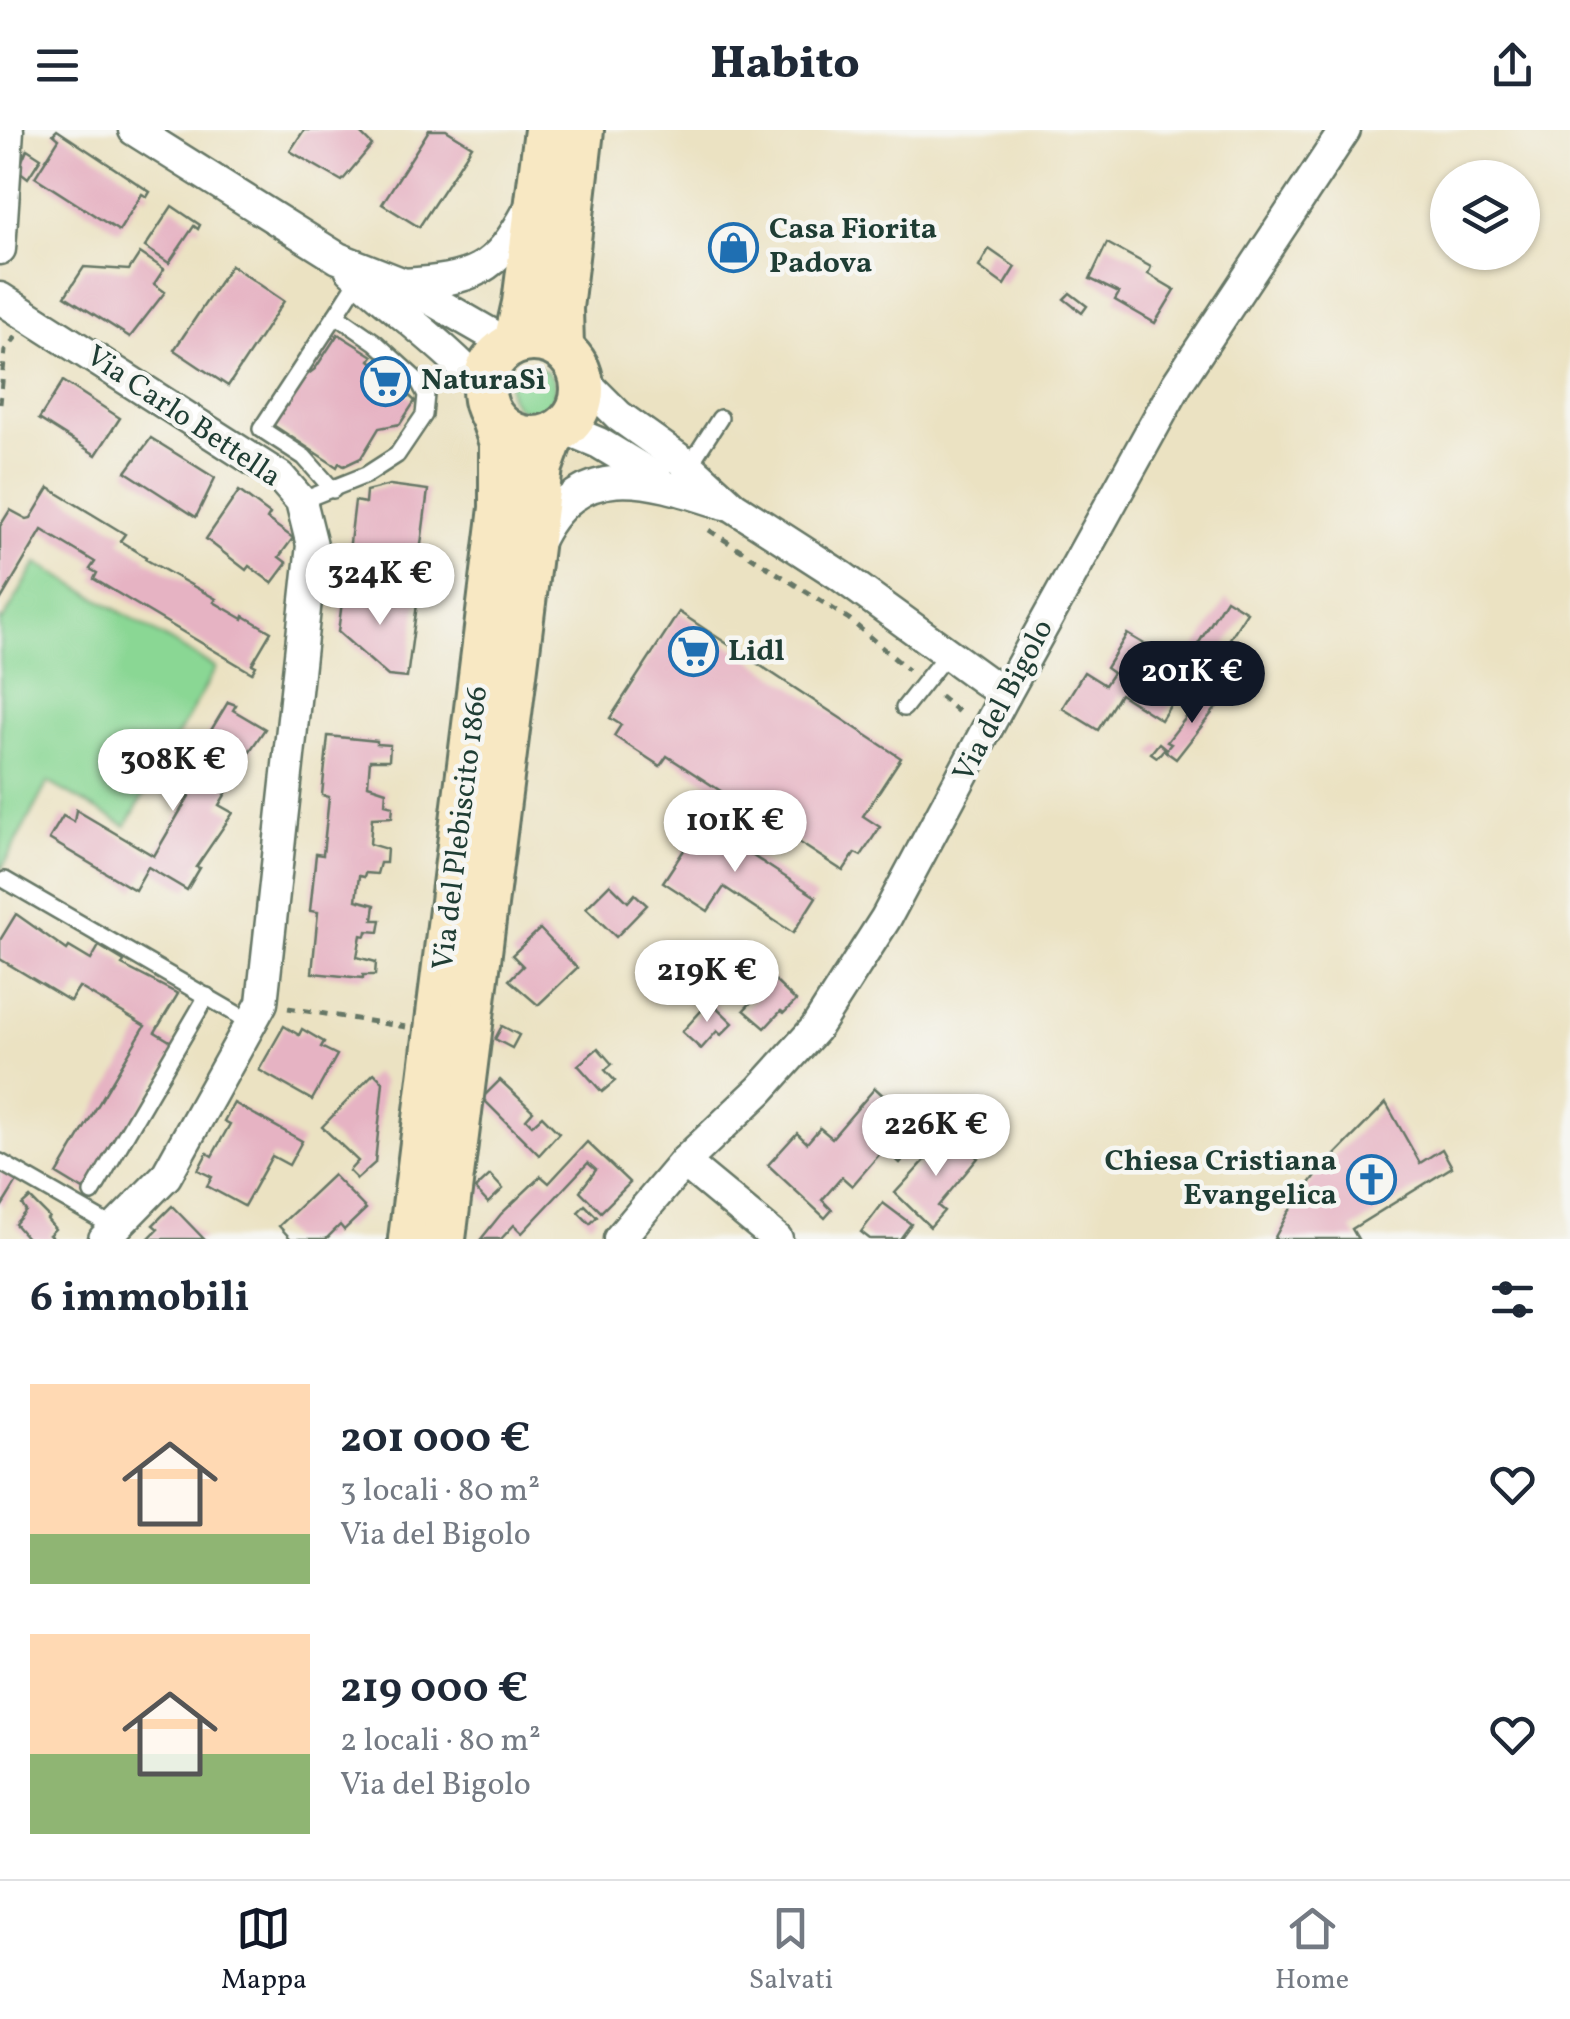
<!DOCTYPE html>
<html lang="it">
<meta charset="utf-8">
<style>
:root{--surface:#fff;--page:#f2f2f3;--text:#1f2937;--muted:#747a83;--line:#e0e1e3;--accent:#111827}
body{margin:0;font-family:Vollkorn,serif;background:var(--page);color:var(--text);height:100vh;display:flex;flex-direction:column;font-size:38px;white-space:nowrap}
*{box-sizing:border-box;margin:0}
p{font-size:32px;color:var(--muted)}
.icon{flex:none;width:55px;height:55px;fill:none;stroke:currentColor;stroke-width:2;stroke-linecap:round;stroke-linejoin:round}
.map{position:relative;height:1109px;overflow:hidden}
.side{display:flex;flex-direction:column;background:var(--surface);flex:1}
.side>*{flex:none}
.fabs{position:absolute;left:1430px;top:30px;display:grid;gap:20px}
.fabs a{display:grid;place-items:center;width:110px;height:110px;border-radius:50%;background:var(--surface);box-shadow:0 2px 8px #0004;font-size:50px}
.price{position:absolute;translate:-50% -85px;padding:0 22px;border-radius:35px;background:#fff;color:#222;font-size:32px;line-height:65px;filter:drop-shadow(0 2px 5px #0008)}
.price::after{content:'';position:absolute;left:50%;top:60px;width:30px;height:22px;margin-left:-15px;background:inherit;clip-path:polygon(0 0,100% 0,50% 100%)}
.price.selected{background:var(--accent);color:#fff}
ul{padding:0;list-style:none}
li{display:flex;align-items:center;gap:30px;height:250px;padding:0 30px}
li span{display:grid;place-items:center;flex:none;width:280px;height:200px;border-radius:0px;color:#555}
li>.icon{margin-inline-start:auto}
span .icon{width:120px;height:120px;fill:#fffc;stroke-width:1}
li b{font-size:42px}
h2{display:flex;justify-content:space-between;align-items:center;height:120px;padding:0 30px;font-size:42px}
header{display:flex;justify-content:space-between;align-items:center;height:130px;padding:0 30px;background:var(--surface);font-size:45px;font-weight:800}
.dock{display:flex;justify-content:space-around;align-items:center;height:140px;border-top:2px solid var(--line);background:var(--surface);font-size:28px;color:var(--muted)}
.dock a{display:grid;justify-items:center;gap:5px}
.dock .selected{color:var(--accent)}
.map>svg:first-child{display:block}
.green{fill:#8ad794;stroke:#548a64;stroke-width:2.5}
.building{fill:#e6b3c3}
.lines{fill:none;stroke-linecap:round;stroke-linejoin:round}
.service-casing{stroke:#676;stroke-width:20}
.minor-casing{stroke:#676;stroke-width:35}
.secondary-casing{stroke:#676;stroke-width:48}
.path{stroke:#676;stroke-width:5;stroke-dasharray:8 8;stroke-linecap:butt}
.service{stroke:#fff;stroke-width:15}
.minor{stroke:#fff;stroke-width:30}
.secondary{stroke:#f8e8c3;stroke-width:42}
.labels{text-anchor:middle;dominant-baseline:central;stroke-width:9;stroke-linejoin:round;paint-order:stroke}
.poi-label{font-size:30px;font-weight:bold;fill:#1f3d34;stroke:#f6f6f2;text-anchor:start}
.street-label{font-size:30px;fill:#1f3d34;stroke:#f6f6f2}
</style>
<header><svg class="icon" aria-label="menu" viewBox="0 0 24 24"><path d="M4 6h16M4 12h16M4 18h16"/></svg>Habito<svg class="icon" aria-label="share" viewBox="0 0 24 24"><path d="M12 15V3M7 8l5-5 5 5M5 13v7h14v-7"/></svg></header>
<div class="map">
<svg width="1570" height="1109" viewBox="0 0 1570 1109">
<rect width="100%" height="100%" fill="#f6f6f2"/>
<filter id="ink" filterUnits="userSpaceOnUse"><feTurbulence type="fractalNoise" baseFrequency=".01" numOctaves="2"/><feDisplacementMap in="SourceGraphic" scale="20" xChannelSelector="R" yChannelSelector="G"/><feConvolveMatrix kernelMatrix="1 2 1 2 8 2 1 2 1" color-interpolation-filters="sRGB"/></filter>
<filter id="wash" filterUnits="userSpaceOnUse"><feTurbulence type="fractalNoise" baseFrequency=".0048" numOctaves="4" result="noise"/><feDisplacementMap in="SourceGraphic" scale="40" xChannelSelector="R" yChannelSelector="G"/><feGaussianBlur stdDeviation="2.25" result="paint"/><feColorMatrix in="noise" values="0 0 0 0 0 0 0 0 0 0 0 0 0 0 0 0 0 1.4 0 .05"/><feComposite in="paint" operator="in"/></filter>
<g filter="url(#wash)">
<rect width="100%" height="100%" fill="#ebe2c2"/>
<g class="green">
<circle cx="532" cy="259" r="23"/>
<polygon points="37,433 216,538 126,696 48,652 0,742 0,489 3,490"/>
</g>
<g id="blocks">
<g class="building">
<polygon points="57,0 150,62 147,67 142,64 119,101 35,47 59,9 53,4"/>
<polygon points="304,0 357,0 372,15 342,51 290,21"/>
<polygon points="429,0 446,0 472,16 419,97 382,74"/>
<polygon points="27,19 41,28 28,48 18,40"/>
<polygon points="172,76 200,95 198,99 194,96 169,133 145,117"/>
<polygon points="1107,113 1151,137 1148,144 1175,160 1155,193 1115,170 1119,163 1090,149"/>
<polygon points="989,119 1015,137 1004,155 979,137"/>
<polygon points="140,123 164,139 154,154 165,162 130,207 65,166 84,137 129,140"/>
<polygon points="231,135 284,171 228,256 174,220"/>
<polygon points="1070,163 1087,176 1082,183 1064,169"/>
<polygon points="338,204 373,226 370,230 415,271 400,294 379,298 361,328 344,336 339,333 337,337 267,291 287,260 315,239"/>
<polygon points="63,251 120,288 96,325 39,289"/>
<polygon points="151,308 215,348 196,387 126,342"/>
<polygon points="390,355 428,360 419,430 349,421 355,371 365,373 366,361"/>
<polygon points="49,358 125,404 120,411 146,427 145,429 216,469 214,472 243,489 244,486 271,502 252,534 256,536 252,543 94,449 97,443 90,439 95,432 42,400 0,471 0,396 10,380 27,389 31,388"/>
<polygon points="239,361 270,384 267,389 293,408 279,427 287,433 272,453 249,436 246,440 206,409"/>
<polygon points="344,457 418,467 407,548 388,546 338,502"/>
<polygon points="1226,469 1247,482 1222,521 1217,517 1201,542 1194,538 1161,590 1120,564 1098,600 1062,578 1084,542 1105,555 1113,543 1106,538 1127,504 1144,514 1138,525 1160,538 1170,522 1187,532"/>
<polygon points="679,482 901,628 863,686 880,697 861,726 855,723 843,741 667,626 660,636 614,606 621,595 610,588"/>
<polygon points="1235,528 1248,540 1227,565 1214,555"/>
<polygon points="1215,563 1223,569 1176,629 1165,621 1171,614 1167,612 1195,576 1200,573 1205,576"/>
<polygon points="228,572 236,575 233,580 265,599 229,651 232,653 219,675 233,683 196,737 200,738 187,760 148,737 135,760 49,709 63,686 74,692 76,680 154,726 189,666 185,664 189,657 180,652"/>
<polygon points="328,606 377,611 377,614 390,615 389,630 370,630 368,655 386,661 385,674 393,676 392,687 372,688 370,714 387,719 386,733 380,733 377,744 365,743 364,747 359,746 356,770 375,775 373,790 381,790 379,802 367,801 366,806 361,805 357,827 376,832 375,845 363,845 363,848 312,843 318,782 310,781 316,724 323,725 329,667 322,665"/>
<polygon points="1159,613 1165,618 1157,627 1151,623"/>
<polygon points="709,682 754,710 747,722 816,767 793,803 724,757 708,781 663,752"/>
<polygon points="610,754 628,772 635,764 647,775 616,807 586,778"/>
<polygon points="16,784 67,820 69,817 91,830 99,816 124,831 122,835 178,864 155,902 178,916 90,1064 57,1044 145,896 79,857 70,871 0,829 0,810"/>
<polygon points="540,799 577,838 538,875 509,850 523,836 512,825"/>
<polygon points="773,849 796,871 784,883 781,881 765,898 744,880"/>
<polygon points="710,871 733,893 721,905 717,901 701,919 682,902"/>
<polygon points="284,896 299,905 302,899 324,912 321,917 337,925 312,970 259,940"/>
<polygon points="502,896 519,905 512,918 495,909"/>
<polygon points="598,918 612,934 605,940 615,951 602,962 578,935"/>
<polygon points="374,943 383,952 375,1033 357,1049 349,1041 358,1031 322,997"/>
<polygon points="500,950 533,981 526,989 532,995 542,986 559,1003 539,1025 482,968"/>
<polygon points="875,958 925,1004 900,1033 884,1019 852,1056 842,1047 822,1070 832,1080 825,1088 768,1035 797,1003 807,1013 820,998 832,1008"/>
<polygon points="234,973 302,1011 289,1035 272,1026 244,1076 207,1056 212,1047 198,1040 207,1023 212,1026 230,994 224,991"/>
<polygon points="1386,973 1420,1033 1442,1019 1452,1037 1352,1099 1358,1109 1274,1109 1288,1083 1320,1040"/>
<polygon points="950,1003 978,1028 938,1076 944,1081 930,1097 895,1063"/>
<polygon points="587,1012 630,1053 601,1082 580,1061 596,1040 588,1033 522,1103 514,1095 501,1109 481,1109 501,1084 541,1046 549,1053"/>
<polygon points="0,1040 18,1050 2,1076 0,1075"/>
<polygon points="333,1045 366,1079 344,1100 340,1095 326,1109 291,1109 279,1096"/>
<polygon points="490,1045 503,1059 488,1073 475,1059"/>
<polygon points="30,1068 49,1087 47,1089 55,1099 49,1105 54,1109 28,1109 15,1094 26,1081 22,1075"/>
<polygon points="883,1073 911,1094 900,1109 870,1109 861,1102"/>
<polygon points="585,1075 597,1087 590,1094 578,1082"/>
<polygon points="172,1076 204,1109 148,1109 158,1099 153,1095"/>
</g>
</g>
</g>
<g filter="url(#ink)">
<use href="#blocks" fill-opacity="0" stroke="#676" stroke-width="2.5"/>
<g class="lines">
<defs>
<g id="service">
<polyline points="689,336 720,288"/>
<polyline points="333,360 304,327 261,299 336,185"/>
<polyline points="301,371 366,345 397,325 424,285 426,265 419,252 375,212 336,185 361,146"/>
<polyline points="904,578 946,525"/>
<polyline points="5,750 252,893"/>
<polyline points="0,1032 115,1098"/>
<polyline points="92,1063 207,866"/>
</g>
<g id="minor">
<polyline points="134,0 338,128 404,154 510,215"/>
<polyline points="0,119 8,0"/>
<path d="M351,140C395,181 444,214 484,259"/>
<path d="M404,154C473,149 495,143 529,79"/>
<polyline points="0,168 280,347 301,371 312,415 262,873 166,1046 104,1109"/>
<polyline points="581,248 619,286 689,336 734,377 841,446 1005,565"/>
<polyline points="563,298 599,313 657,348"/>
<path d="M536,415C578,325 648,349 724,374"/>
<polyline points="684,1032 777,1109"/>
<polyline points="619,1109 684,1032 760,960 815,899 886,788 1005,565 1177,254 1345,0"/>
</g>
<g id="secondary">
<circle cx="533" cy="259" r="49"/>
<polyline points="515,213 524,173 546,0"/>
<polyline points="562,219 561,178 582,0"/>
<polyline points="410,1109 501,378 501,313 492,287"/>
<polyline points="444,1109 541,337 553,304"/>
</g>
</defs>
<use href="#service" class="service-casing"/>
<use href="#minor" class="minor-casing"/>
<use href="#secondary" class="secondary-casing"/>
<g class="path">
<polyline points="0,274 5,220 16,207"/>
<polyline points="709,400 849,489 908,540"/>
<polyline points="940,566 962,585"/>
<polyline points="288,878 406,897"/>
</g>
<use href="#service" class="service"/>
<use href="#minor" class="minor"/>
<use href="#secondary" class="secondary"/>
</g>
</g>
<defs>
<symbol id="shop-ring" viewBox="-11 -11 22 22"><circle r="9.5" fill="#f6f6f2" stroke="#1f6fb2" stroke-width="1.5"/><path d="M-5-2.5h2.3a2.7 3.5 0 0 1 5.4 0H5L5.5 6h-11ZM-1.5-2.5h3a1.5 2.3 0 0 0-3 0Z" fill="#1f6fb2"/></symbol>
<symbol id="supermarket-ring" viewBox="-11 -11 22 22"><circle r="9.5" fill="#f6f6f2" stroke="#1f6fb2" stroke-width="1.5"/><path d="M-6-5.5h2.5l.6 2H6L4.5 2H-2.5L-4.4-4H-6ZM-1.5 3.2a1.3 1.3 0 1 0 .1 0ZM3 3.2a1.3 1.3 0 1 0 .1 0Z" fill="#1f6fb2"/></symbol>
<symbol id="church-ring" viewBox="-11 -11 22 22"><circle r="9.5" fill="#f6f6f2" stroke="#1f6fb2" stroke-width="1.5"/><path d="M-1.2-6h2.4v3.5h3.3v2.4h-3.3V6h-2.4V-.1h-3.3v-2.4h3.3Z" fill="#1f6fb2"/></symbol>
</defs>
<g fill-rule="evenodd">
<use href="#shop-ring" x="706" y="90" width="55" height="55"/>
<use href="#supermarket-ring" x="358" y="224" width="55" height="55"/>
<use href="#supermarket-ring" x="666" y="494" width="55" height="55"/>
<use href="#church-ring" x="1344" y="1022" width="55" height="55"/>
</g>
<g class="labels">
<g class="poi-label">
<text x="769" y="100">Casa Fiorita<tspan x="769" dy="34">Padova</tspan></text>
<text x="421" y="251">NaturaSì</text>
<text x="728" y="522">Lidl</text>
<text x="1337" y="1032" text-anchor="end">Chiesa Cristiana<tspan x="1337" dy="34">Evangelica</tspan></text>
</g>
<g class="street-label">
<text transform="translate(183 287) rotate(34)">Via Carlo Bettella</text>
<text transform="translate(1004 571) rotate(-62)">Via del Bigolo</text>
<text transform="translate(461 698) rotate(-83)">Via del Plebiscito 1866</text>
</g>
</g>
</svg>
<div class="fabs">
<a><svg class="icon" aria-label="layers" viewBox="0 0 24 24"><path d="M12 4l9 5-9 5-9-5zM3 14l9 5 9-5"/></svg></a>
</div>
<b class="price" style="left:380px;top:498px">324K €</b>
<b class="price selected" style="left:1192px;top:596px">201K €</b>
<b class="price" style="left:173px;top:684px">308K €</b>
<b class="price" style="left:735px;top:745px">101K €</b>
<b class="price" style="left:707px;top:895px">219K €</b>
<b class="price" style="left:936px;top:1049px">226K €</b>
</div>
<section class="side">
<h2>6 immobili<svg class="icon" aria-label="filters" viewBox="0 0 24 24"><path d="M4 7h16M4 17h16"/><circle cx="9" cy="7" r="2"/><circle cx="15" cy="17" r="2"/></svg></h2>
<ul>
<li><span style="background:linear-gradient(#ffd9b3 75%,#8fb573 0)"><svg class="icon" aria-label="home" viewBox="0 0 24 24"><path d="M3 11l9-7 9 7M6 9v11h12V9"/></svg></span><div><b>201 000 €</b><p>3 locali · 80 m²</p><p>Via del Bigolo</p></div><svg class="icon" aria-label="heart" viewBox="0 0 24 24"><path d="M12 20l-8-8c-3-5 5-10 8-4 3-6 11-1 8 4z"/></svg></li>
<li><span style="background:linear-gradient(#ffd9b3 60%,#8fb573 0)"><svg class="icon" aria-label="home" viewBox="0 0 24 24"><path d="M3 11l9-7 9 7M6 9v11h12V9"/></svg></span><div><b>219 000 €</b><p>2 locali · 80 m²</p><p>Via del Bigolo</p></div><svg class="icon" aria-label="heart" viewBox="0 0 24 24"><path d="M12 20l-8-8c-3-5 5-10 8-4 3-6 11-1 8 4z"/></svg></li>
</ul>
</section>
<nav class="dock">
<a class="selected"><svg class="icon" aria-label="map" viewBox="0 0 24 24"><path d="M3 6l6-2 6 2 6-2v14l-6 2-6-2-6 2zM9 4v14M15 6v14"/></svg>Mappa</a>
<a><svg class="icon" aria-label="saved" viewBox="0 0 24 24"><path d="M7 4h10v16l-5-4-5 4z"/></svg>Salvati</a>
<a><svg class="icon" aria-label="home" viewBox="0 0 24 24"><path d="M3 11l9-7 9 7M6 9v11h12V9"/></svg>Home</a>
</nav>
